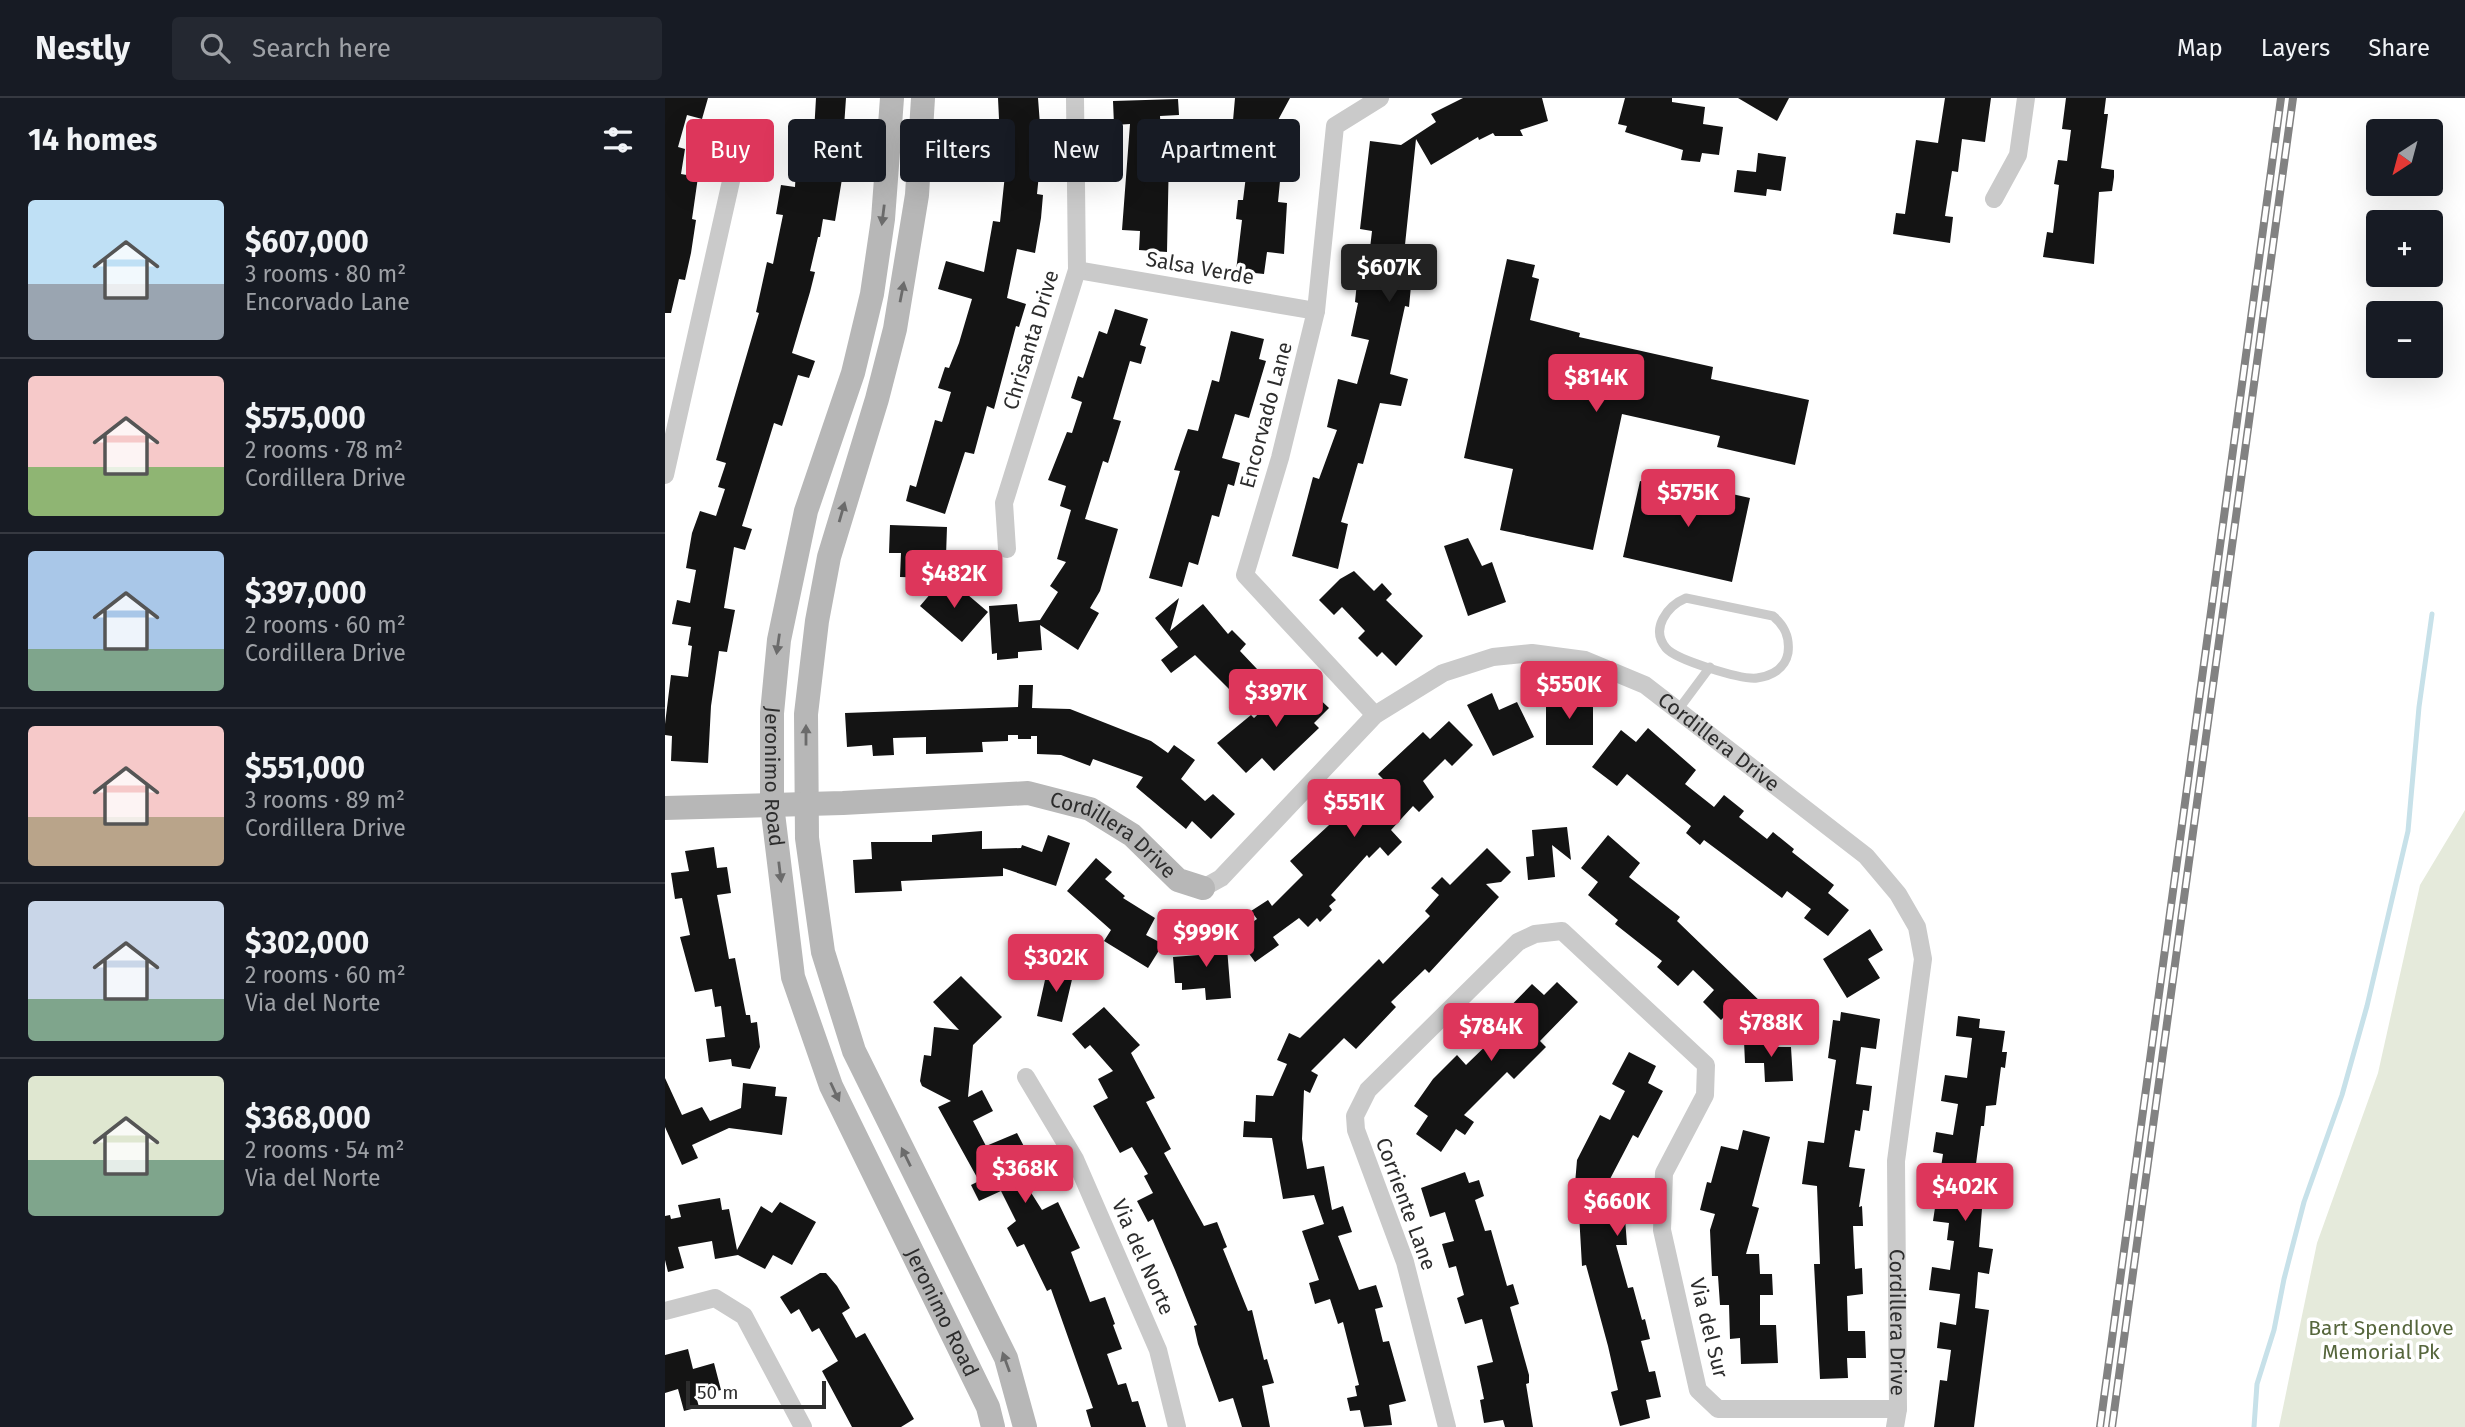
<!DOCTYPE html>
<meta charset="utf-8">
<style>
:root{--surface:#171b24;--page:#242831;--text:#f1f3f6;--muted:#9ea1a6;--line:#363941;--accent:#dd365b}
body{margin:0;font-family:"Fira Sans",sans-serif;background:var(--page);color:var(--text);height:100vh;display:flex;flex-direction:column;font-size:26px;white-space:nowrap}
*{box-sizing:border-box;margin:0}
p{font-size:23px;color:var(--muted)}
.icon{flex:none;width:38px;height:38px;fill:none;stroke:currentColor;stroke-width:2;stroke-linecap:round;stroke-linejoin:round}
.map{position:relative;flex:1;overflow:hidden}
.details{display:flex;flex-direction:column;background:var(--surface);width:665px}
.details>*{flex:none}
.banner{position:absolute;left:21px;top:21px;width:665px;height:63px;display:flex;gap:14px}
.needle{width:46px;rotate:216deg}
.buttons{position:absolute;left:1701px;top:21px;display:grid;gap:14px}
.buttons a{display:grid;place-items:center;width:77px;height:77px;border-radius:7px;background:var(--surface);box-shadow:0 7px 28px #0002;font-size:35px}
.scale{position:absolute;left:21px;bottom:18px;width:140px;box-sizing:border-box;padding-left:7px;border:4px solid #2d2d2d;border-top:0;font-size:19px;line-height:24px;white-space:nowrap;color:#2d2d2d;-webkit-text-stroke:5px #fff;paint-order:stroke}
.price{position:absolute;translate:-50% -60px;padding:0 16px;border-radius:7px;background:var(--accent);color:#fff;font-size:23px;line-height:46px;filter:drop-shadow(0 2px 4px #0008)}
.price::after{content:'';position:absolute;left:50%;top:42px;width:21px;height:16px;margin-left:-10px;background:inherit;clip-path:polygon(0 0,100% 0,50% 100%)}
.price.selected{background:#222;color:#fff}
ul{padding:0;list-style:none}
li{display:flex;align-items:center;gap:21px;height:175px;padding:0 28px}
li+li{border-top:2px solid var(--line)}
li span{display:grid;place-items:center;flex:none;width:196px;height:140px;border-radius:7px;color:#555}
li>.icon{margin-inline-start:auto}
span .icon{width:84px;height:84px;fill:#fffc;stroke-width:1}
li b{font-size:30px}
h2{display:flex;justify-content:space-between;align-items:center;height:84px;padding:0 28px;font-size:30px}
.tag{padding:0 24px;border-radius:7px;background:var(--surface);box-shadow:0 7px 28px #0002;font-size:24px;line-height:63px}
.tag.selected{background:var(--accent);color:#fff}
header{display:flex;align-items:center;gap:42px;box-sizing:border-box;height:98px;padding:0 35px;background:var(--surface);border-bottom:2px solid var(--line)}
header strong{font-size:33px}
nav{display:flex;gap:38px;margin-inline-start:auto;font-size:24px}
.search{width:490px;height:63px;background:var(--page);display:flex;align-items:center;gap:18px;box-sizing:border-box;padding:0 24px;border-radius:7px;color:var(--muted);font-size:26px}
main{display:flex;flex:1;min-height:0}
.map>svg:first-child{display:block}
.green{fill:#e5eadb}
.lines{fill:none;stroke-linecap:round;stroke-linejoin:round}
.stream{stroke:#c7e1e9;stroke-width:5}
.building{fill:#141414}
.lane{stroke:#cacaca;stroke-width:9}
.street{stroke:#cacaca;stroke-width:18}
.secondary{stroke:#b7b7b7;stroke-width:24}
.rail-casing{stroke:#828282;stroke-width:8}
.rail{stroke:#fff;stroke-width:5;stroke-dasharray:16;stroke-linecap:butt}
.oneway{fill:#6b6b6b}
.labels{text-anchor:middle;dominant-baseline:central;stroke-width:7;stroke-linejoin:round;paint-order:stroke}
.street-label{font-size:21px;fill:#2d2d2d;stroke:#fff}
.park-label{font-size:21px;fill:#56663c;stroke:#fff}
</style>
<header>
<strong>Nestly</strong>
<div class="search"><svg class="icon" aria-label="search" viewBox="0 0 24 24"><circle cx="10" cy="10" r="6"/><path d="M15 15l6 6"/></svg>Search here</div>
<nav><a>Map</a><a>Layers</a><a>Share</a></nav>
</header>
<main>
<section class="details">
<h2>14 homes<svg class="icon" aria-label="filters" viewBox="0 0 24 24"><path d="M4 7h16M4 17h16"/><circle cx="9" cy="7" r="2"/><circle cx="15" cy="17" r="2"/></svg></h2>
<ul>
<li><span style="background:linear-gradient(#bfe0f5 60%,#9aa5b1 0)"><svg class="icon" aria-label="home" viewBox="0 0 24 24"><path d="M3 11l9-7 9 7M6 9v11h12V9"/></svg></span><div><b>$607,000</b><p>3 rooms · 80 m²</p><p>Encorvado Lane</p></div></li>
<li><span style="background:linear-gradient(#f6c9c9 65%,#8fb573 0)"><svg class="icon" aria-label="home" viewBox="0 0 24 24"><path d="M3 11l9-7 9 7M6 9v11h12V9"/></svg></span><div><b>$575,000</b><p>2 rooms · 78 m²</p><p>Cordillera Drive</p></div></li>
<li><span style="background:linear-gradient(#a9c7e8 70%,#7fa58c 0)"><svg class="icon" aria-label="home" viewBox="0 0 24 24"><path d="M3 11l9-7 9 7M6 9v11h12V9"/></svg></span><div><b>$397,000</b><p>2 rooms · 60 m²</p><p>Cordillera Drive</p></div></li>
<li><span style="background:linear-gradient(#f6c9c9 65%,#b9a48a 0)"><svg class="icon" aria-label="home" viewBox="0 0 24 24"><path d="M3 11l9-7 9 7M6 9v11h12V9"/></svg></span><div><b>$551,000</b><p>3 rooms · 89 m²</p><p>Cordillera Drive</p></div></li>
<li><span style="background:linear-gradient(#c9d6e8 70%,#7fa58c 0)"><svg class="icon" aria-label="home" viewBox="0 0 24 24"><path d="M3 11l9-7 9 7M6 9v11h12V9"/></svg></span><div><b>$302,000</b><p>2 rooms · 60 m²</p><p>Via del Norte</p></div></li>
<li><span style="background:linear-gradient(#dfe7d0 60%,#7fa58c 0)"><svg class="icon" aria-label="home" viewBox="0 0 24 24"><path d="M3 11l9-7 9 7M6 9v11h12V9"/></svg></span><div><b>$368,000</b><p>2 rooms · 54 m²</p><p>Via del Norte</p></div></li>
</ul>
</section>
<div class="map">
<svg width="1800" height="1329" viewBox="0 0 1800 1329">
<rect width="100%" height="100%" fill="#fff"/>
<polygon class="green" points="1800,712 1800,1329 1614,1329 1652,1145 1713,975 1755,787"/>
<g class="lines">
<polyline class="stream" points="1589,1329 1592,1286 1609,1232 1619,1181 1639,1104 1677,997 1702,908 1743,733 1754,609 1767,516"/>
</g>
<g class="building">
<polygon points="0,0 43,0 37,21 22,17 13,49 20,51 16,76 33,79 27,121 31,122 26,155 20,182 14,181 6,215 0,215"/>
<polygon points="151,0 181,0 177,58 187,59 186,81 177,81 170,123 158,121 155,139 153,139 145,173 150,174 145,194 127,255 150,263 144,280 133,277 117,328 109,325 77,428 87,431 80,452 69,449 59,510 70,512 62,554 54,553 46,608 43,665 6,663 7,638 0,637 0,626 6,577 23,579 27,548 23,547 26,529 7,526 12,502 25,505 31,472 21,470 27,435 35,413 51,418 60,391 53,389 61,365 51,362 94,215 91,214 102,164 108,166 118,117 111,116 116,87 130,89 132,51 148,52"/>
<polygon points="333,0 373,0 376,40 366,40 367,75 374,76 372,96 378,97 376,120 370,155 352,151 342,200 361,206 354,229 351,228 329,311 322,308 309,356 300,354 280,416 241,403 245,387 251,389 270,322 277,324 286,294 273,290 280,269 284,270 294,245 307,201 273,191 281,163 319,174 328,123 335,124 341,67 334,67 333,48 322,49 321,22 334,21"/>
<polygon points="570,0 625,0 612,24 627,26 625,53 618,52 613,104 622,105 619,156 602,154 599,176 571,173 577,122 571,121 573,102 578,102 582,70 564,68"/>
<polygon points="798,0 877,0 883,23 855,32 858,38 830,38 828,35 814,42 813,39 766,67 751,41 738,166 748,167 744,209 740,208 725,276 743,281 736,308 715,305 698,366 693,365 676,424 683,426 673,471 627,458 648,379 654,381 672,332 662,329 673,281 692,286 704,242 686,238 693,205 690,204 692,184 701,186 707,133 695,131 705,43 736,47 771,24 766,16"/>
<polygon points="960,0 1007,0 1007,4 1040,9 1038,26 1058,29 1054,57 1037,55 1035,64 1016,62 1018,52 960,34 962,28 953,26"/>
<polygon points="1073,0 1124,0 1112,23"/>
<polygon points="1280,0 1326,0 1320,44 1297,41 1293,74 1287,73 1280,118 1288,119 1285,145 1228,136 1231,115 1240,116 1251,42 1273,45"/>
<polygon points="1401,0 1441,0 1439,16 1443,16 1436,70 1449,72 1449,79 1447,93 1434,94 1429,166 1378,159 1382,134 1388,135 1394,87 1389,86 1393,62 1402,63 1406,32 1397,31"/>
<polygon points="513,1 514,17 495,18 497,56 504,56 502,154 474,152 475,133 457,132 465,26 449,27 448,3"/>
<polygon points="1093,55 1121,59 1116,93 1102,91 1101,98 1069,94 1072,72 1091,74"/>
<polygon points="842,161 870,167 867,179 874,181 865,222 915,235 914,239 1048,269 1046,281 1144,302 1130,367 1052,349 1055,338 957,316 928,452 835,432 848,371 799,360"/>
<polygon points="450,211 483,221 475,247 481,249 476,266 465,263 448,321 456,323 443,365 438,363 420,421 453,431 435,493 425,510 434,515 413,552 375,527 377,552 353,554 353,560 332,562 332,555 327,556 324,508 352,506 354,524 375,522 393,494 385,488 401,464 392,461 406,412 395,408 401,388 383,382 402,334 407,335 417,304 406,300 413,278 418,280 434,233 442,236"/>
<polygon points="566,233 599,241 594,261 601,263 584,320 570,316 557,360 575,365 569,388 563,386 554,419 547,417 533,467 524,464 517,489 484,480 515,373 509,372 516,351 523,331 533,333 547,282 554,284"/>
<polygon points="975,383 1012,391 1013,384 1085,400 1067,484 958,459"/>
<polygon points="225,427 282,429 281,458 249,457 277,480 235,479 236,455 224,455"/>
<polygon points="803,440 817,468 827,464 841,504 803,518 779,448"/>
<polygon points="689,473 709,493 717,485 727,496 721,502 758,538 731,568 717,554 712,559 693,540 700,533 677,509 669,517 654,502 675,481"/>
<polygon points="278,481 293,494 296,491 323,514 297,544 255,508"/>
<polygon points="514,500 505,533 538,506 563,536 567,532 581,546 575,553 592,571 568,595 530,557 506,575 496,562 513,549 490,520"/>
<polygon points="632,580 664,610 649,625 654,630 609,673 597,660 581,675 552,645 586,617 589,620"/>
<polygon points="354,587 368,587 367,610 405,611 486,643 503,655 509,647 530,662 516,681 540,703 548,696 570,716 546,741 527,723 521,731 471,689 478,679 428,661 425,668 396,657 372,656 372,638 366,638 366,641 353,641 353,637 343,637 343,643 317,644 318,654 261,656 261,639 228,640 229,657 208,658 207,647 182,649 180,615 353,609"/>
<polygon points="827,595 834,612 852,604 869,639 828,658 802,607"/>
<polygon points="881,597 907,597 908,603 928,603 928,647 881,647"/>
<polygon points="784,623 808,647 787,668 780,661 758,683 769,699 754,714 748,708 726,732 737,744 723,758 715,749 704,760 702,757 666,797 671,802 664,808 667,812 655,824 652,820 643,829 634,820 608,839 614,847 590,864 570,836 592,821 586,813 603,802 607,808 638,777 625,763 676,716 679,719 718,681 713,676 758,634 765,641"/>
<polygon points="983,630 1031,672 1020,686 1049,709 1059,697 1079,713 1074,719 1102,741 1108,734 1129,751 1127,754 1169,787 1163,795 1184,812 1163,838 1139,820 1146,811 1122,793 1117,800 1039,742 1035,747 1021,735 1026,728 962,676 952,688 927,669 956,632 971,644"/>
<polygon points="902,729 906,762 887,747 890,779 863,782 861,759 869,758 867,732"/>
<polygon points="317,733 317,751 356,750 357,747 377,754 383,737 405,745 391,788 338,770 338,778 236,783 237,793 190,795 188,762 207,761 206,744 267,744 267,737"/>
<polygon points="943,737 975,765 964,779 1015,819 1012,823 1099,907 1076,932 1061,917 1056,922 1038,904 1049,892 1028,872 1013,888 992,869 997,863 950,826 953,822 923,797 933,784 916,770"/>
<polygon points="49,749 52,770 62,769 66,795 52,797 64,861 70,860 81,917 85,917 86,925 92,924 95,949 85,971 67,968 66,961 44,964 41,941 60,939 56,908 50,909 47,891 30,894 15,839 25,837 17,800 10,801 6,775 24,773 20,753"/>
<polygon points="822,750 846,774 836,784 821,786 834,799 764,875 760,871 726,904 731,909 691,951 679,940 646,973 653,977 645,995 639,992 637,1041 642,1071 659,1068 667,1112 678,1108 687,1134 673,1138 694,1192 711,1187 718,1209 710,1211 718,1244 724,1243 741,1303 724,1307 727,1327 699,1329 695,1312 685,1313 682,1300 692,1298 690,1288 694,1287 678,1224 673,1226 665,1201 650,1206 644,1185 654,1182 637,1133 659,1126 649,1097 618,1101 607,1040 578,1039 579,1023 590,1024 591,997 608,998 622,966 612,962 624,935 635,940 714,861 718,866 765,818 760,813 774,797 766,790 777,779 785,787"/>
<polygon points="431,760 447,774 440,781 460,798 458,800 490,820 481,837 498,846 483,870 439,843 446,832 402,793"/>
<polygon points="1205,831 1218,852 1203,861 1215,880 1182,900 1158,861"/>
<polygon points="561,837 566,900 541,902 540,890 517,892 517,885 510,885 508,859 534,857 533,839"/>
<polygon points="392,868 409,873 397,924 372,918 382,873 390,874"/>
<polygon points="296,878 337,919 308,947 303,999 317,992 328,1013 308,1023 321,1048 352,1035 365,1060 351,1067 365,1093 377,1112 393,1104 415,1150 406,1154 425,1204 440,1199 450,1226 448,1227 457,1251 442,1256 453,1287 461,1285 467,1304 473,1303 481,1329 426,1329 421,1312 428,1310 386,1191 382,1193 359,1146 352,1149 342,1130 351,1123 336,1093 314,1103 306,1087 314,1083 273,1009 286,1003 257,988 255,983 259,957 266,958 269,929 294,932 268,904"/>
<polygon points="892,884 913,904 875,943 881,949 849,981 842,974 799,1017 809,1024 800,1037 791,1031 776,1054 751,1036 763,1018 749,1008 768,981 792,957 801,967 836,933 828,926 867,886 879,897"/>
<polygon points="439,909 475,947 466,955 490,1000 481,1004 506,1051 499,1055 539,1128 552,1124 562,1149 558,1151 583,1213 587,1212 599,1262 602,1261 609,1285 597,1288 605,1329 577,1329 568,1300 554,1304 533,1246 529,1228 532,1227 510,1172 488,1121 483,1124 472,1103 488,1095 479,1078 483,1076 467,1049 455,1055 428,1008 443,1000 433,981 448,973 425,947 420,951 407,936"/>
<polygon points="1176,914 1215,921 1211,951 1196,949 1191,986 1207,988 1204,1013 1198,1012 1195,1033 1190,1032 1184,1069 1200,1071 1194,1109 1197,1108 1198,1128 1188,1128 1190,1171 1197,1170 1198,1196 1182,1198 1183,1233 1200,1233 1201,1260 1182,1260 1183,1280 1155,1281 1149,1166 1155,1166 1152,1088 1137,1086 1143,1043 1159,1045 1171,962 1163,960 1168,922 1175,923"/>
<polygon points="1293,918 1315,921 1314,930 1340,933 1337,954 1342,954 1340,970 1336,969 1331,1007 1321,1008 1319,1028 1316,1028 1307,1096 1318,1098 1314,1149 1328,1151 1324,1176 1313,1174 1310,1210 1324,1212 1309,1329 1269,1329 1275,1282 1282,1283 1286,1252 1272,1250 1275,1224 1291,1227 1295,1196 1264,1192 1267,1169 1285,1172 1289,1143 1282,1142 1284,1125 1268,1123 1278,1056 1268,1054 1271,1034 1288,1037 1293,1006 1276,1003 1280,977 1302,980 1307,940 1291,938"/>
<polygon points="1111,942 1111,949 1126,949 1128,983 1100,984 1099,965 1080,965 1079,943"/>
<polygon points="964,954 991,968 983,985 998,993 973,1040 968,1037 945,1081 958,1083 955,1120 960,1120 962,1147 951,1147 963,1190 968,1189 977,1222 980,1221 985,1241 976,1243 984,1274 990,1273 996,1299 981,1302 985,1320 955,1328 946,1294 953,1292 943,1248 921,1167 917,1168 913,1098 909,1098 912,1062 935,1017 945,1022 960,993 947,986"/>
<polygon points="0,980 17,1017 37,1009 45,1023 76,1010 78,985 111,989 110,998 122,999 117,1037 64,1030 27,1047 33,1060 17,1067 0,1029"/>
<polygon points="1078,1032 1105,1039 1087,1108 1094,1110 1081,1156 1094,1156 1095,1176 1107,1176 1108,1197 1095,1197 1095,1227 1111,1227 1113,1265 1076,1266 1075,1240 1065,1241 1064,1207 1055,1207 1053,1178 1047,1178 1045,1132 1050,1116 1035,1112 1042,1084 1046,1085 1056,1048 1073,1052"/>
<polygon points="800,1074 804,1085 814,1082 819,1098 810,1102 820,1133 826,1132 842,1188 848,1186 854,1206 845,1209 864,1277 864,1285 861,1286 868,1329 840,1329 838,1322 819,1325 815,1302 819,1301 812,1268 828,1264 817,1221 800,1226 792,1200 799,1197 791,1168 784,1170 777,1146 789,1143 780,1114 765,1119 756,1090"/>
<polygon points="55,1100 57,1112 64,1111 72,1152 96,1108 107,1115 115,1104 151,1124 127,1167 108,1157 100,1171 73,1157 50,1161 47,1143 13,1149 19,1170 3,1174 0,1162 0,1118 5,1117 6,1121 16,1119 13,1107"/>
<polygon points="155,1175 161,1175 172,1188 185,1210 177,1215 191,1240 200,1235 249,1321 236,1329 187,1329 157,1273 173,1263 154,1230 147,1234 134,1211 126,1216 115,1199"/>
<polygon points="23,1251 28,1271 49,1265 56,1292 31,1298 34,1309 19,1313 13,1291 0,1295 0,1257"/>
</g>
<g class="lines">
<g class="lane">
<path d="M1021,500L1108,518C1120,528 1125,539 1123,555C1120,571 1106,578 1092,580C1077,582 1011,562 1001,550C985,531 1002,508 1021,500Z"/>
<polyline points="1013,612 1045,569"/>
</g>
<g class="street">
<polyline points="1329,101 1353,57 1361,0"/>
<polyline points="412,172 651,213"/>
<polyline points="0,377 73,52"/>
<polyline points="342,451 339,405 412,172 410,0"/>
<polyline points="710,617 580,477 615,360 651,213 670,28 715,0"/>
<path id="s1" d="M538,790L556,780L710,617L778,575L828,559L867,555L920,562L980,587L1201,758L1233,796L1252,829L1258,861L1231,1063L1233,1311L1230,1329"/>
<polyline points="361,979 410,1061 493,1252 512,1329"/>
<polyline points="0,1213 50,1200 79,1218 138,1329"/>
<polyline points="782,1329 740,1164 691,1032 690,1018 703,992 853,844 870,836 897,833 1041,967 1040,997 999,1075 997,1132 1033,1292 1053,1311 1233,1311"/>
</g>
<g class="secondary">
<path id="s2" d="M227,0L218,121L207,196L188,275L141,413L114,542L107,615V707L128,879L166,988L323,1309L328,1329"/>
<polyline points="258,0 252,97 230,231 212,301 164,459 152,523 141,616 142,740 158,854 189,953 341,1260 360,1329"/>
<path id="s3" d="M0,710L178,705L363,695L425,711L467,737L513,782L538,790"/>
</g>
<defs>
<g id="rail">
<polyline points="1435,1329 1616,0"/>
<polyline points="1447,1329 1628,0"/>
</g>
</defs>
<use href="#rail" class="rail-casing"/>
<use href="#rail" class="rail"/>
</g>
<defs><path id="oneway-solid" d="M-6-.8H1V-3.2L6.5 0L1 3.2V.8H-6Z" transform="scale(1.75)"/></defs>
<g class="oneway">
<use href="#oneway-solid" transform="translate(218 117) rotate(97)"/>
<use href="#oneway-solid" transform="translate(237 194) rotate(-79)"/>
<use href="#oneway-solid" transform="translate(177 414) rotate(-74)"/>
<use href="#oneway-solid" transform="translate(113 546) rotate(98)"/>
<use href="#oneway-solid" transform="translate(141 637) rotate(-90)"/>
<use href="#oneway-solid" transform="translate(115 774) rotate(83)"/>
<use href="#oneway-solid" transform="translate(170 994) rotate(65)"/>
<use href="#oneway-solid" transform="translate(241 1059) rotate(-116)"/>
<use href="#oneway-solid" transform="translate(341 1264) rotate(-110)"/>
</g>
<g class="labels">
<g class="street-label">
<text transform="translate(535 170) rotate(10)">Salsa Verde</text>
<text transform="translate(366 242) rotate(-73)">Chrisanta Drive</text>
<text transform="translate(601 317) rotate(-75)">Encorvado Lane</text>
<text stroke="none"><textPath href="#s1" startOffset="628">Cordillera Drive</textPath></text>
<text stroke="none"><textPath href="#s2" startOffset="693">Jeronimo Road</textPath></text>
<text stroke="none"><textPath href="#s3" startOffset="460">Cordillera Drive</textPath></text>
<text transform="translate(741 1106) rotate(70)">Corriente Lane</text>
<text transform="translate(478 1159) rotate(66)">Via del Norte</text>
<text stroke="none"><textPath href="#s2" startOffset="1262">Jeronimo Road</textPath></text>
<text stroke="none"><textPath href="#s1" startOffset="1300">Cordillera Drive</textPath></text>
<text transform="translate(1044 1230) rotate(76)">Via del Sur</text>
</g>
<g class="park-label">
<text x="1716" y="1230">Bart Spendlove<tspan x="1716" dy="24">Memorial Pk</tspan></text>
</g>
</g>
</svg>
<div class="buttons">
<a><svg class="needle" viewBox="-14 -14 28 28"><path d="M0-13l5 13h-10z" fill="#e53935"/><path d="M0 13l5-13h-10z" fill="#9ea1a6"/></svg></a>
<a>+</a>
<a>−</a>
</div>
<div class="scale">50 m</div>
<b class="price selected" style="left:724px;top:206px">$607K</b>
<b class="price" style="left:931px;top:316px">$814K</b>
<b class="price" style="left:1023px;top:431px">$575K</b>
<b class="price" style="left:289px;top:512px">$482K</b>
<b class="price" style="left:904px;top:623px">$550K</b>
<b class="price" style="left:611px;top:631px">$397K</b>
<b class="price" style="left:689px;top:741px">$551K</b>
<b class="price" style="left:541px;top:871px">$999K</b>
<b class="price" style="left:391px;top:896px">$302K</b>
<b class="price" style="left:1106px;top:961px">$788K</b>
<b class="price" style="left:826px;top:965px">$784K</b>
<b class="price" style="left:360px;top:1107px">$368K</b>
<b class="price" style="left:1300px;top:1125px">$402K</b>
<b class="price" style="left:952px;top:1140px">$660K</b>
<div class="banner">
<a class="tag selected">Buy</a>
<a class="tag">Rent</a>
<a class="tag">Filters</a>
<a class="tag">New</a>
<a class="tag">Apartment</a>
</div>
</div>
</main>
